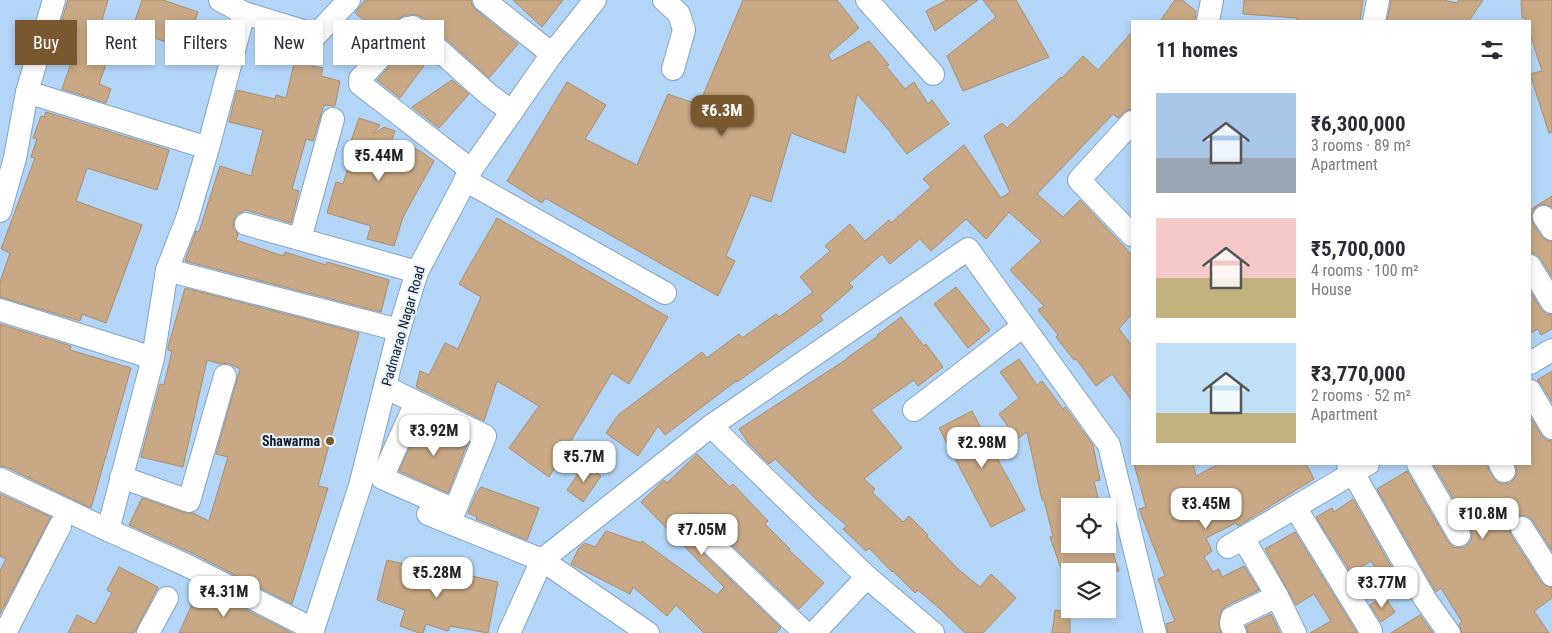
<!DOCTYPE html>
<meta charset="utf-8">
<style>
:root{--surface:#fff;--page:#f2f2f3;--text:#2b2b33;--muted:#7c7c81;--accent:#7a582f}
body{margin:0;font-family:"Roboto Condensed",sans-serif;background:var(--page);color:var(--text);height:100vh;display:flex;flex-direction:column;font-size:19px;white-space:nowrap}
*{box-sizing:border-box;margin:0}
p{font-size:16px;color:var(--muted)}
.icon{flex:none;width:28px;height:28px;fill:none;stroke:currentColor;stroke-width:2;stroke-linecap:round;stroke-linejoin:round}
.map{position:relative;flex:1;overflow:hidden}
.details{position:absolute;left:1131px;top:20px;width:400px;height:445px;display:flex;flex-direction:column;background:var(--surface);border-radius:0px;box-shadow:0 2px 8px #0003}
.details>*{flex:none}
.banner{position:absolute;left:15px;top:20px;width:475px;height:45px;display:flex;gap:10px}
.fabs{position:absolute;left:1061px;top:498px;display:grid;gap:10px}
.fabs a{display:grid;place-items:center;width:55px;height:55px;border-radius:0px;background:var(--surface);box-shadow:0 2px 8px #0003;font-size:25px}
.price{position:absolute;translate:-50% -42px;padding:0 11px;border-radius:10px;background:#fff;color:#222;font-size:16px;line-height:32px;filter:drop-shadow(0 1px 2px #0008)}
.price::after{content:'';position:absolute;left:50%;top:30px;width:15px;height:11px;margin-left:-8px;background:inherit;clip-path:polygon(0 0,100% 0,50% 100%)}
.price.selected{background:var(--accent);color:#fff}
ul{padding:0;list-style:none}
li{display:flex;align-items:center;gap:15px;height:125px;padding:0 25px}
li span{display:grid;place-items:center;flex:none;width:140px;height:100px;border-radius:0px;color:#555}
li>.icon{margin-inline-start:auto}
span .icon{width:60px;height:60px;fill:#fffc;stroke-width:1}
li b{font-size:21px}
h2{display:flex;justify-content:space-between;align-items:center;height:60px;padding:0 25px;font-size:21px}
.tag{padding:0 18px;border-radius:0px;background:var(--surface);box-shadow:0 2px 8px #0003;font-size:18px;line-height:45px}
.tag.selected{background:var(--accent);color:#fff}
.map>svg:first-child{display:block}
.building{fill:#c9a985;stroke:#ab8c69}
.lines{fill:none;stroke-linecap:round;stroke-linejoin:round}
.minor-casing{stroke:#83a4c6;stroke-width:24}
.minor{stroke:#fff;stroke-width:22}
.poi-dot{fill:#7a582f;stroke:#e8f3fe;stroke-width:2}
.labels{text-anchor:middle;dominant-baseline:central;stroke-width:4;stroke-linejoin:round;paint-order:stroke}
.street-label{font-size:14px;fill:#101c29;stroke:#e8f3fe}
.poi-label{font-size:14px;font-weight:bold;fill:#101c29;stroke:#e8f3fe;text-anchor:end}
</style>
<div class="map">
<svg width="1552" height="633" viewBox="0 0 1552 633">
<rect width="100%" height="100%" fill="#b2d5f8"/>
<g class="building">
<polygon points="68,0 108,0 100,27 117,33 99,84 111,89 106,103 62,89 76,49 55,42"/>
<polygon points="142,0 163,0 198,12 186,49 132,30"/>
<polygon points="365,0 471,0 472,5 476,10 518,44 489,78 422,17 417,15 405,15 398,19 383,35 355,13"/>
<polygon points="513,0 563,0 542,27"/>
<polygon points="743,0 837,0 859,28 828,55 832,61 869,41 889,65 886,66 905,89 914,82 928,104 932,100 949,124 907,154 891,134 892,134 857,94 845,153 791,133 771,202 751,195 726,256 735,261 718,296 545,198 542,203 507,181 567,82 606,105 585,139 637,165 668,94 699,105"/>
<polygon points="947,0 978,0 935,31 926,11"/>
<polygon points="983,0 1016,0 1049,57 963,91 947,56 996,17"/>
<polygon points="1175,0 1182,0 1196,11 1195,21 1160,21"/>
<polygon points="1244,0 1363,0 1360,21 1297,21 1297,18 1243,14"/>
<polygon points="1391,0 1443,0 1457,3 1459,0 1483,0 1469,21 1387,21"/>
<polygon points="1521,0 1552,0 1552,132 1549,133 1530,74 1542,71 1530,34 1530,21 1526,21 1525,18 1522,18"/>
<polygon points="1132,32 1132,109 1128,110 1118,118 1113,114 1037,194 1063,217 1080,200 1132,255 1132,314 1119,329 1132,346 1132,401 1112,374 1096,386 1076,359 1074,360 1056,337 1058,335 1038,310 1044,306 1010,270 1041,241 1009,212 986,239 966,219 931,251 920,239 890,264 882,254 849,283 853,287 820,316 823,320 737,382 736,381 665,435 658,426 638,456 606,433 618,415 702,352 707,358 739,334 742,338 776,314 779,317 813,292 800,277 830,251 825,246 850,224 865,241 889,220 891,223 931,187 923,179 964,145 1001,198 1010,192 984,136 1002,123 1007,128 1061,77 1062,78 1083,56 1098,70"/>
<polygon points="411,43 429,59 400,98 377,80"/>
<polygon points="296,55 314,59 312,66 323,68 321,76 340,81 335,106 324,105 313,141 306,139 292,189 299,191 291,223 246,210 237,214 234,220 233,228 238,234 236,240 283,256 285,252 326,265 327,262 389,280 381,312 185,261 196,231 199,232 220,166 251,176 263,130 229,122 237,90 275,99 276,95 286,98"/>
<polygon points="452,80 469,94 439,128 412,107"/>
<polygon points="46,112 169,150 157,190 87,168 76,201 142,225 106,323 82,314 80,321 0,297 0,282 10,253 1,249 35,158 31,157 37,139 33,138 41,116 44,117"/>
<polygon points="359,118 380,125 373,134 384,127 395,131 392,140 420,151 434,161 403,217 394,246 367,239 371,226 327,213 336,182 343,184 354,149 349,147"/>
<polygon points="1552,196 1552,207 1544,204 1537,206 1533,211 1531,217 1533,224 1541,236 1546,240 1552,242 1552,277 1541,259 1536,254 1530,253 1530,210"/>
<polygon points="497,218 668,317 629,384 612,373 549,477 509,448 539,406 497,381 484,421 416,387 420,371 429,375 445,343 458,349 481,297 459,284"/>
<polygon points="956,287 990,330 968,348 934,304"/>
<polygon points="185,288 359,333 318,486 328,488 292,604 192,553 129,525 142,498 185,513 193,513 209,521 228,457 216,454 240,369 228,363 221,364 207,360 183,467 141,457 160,384 164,385 172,351 168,350 168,347"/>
<polygon points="1530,291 1541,309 1546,314 1552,315 1552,329 1541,335 1538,329 1530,333"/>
<polygon points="901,317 924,346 926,344 943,367 918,386 914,380 871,410 902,448 864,479 875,489 872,492 903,522 909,516 928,535 927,537 958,569 980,587 991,574 1016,598 983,633 965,633 939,608 918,590 915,593 893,571 892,572 869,548 866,551 843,529 847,526 818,501 775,459 769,464 749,444 739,429 847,359 847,358 878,336 877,335"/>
<polygon points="0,324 71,346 70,350 131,368 91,508 6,467 0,466"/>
<polygon points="1019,359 1037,385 1042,381 1063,409 1065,407 1093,445 1100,480 1094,481 1100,506 1070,506 1070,544 1110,544 1119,571 1062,571 1050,537 1053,536 1044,500 1042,500 1027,432 1017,439 999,414 1019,398 1000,372"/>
<polygon points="1552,371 1552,402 1541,384 1537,380"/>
<polygon points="972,411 1025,510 991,527 939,428"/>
<polygon points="1530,417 1541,435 1546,440 1552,441 1552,551 1533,521 1528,516 1521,515 1515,517 1510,522 1509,529 1511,535 1541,582 1546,586 1552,588 1552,598 1534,611 1549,633 1462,633 1459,624 1462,622 1441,588 1436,592 1377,489 1407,471 1448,542 1453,547 1459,548 1465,547 1471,541 1472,535 1471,529 1433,464 1487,464 1489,471 1497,482 1503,484 1510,483 1515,478 1517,472 1515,464 1530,464"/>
<polygon points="422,420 468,442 448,493 399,471"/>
<polygon points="697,454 730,487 733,484 768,521 765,524 790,549 789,550 824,583 799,609 702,517 696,513 690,513 684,517 680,523 680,529 684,535 781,628 776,633 704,633 676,605 667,616 633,587 630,594 571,564 579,548 585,543 595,547 606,531 641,543 642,541 717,595 724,587 641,502 664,480 667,483"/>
<polygon points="585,464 601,476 583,502 567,490"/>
<polygon points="1134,464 1193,464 1196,476 1219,464 1306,464 1314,479 1238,526 1236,523 1206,538 1212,551 1204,557 1213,572 1219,569 1222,577 1244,566 1259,590 1226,606 1222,610 1218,622 1221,633 1168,633 1166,624 1175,621 1158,579 1165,576 1139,509 1146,507"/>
<polygon points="481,487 539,508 527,540 476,519 477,517 468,513 476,494"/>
<polygon points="0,494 51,517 0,614 0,571 6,559 0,556"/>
<polygon points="1353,499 1392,568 1380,575 1371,561 1351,573 1316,517 1332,508 1334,512"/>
<polygon points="1295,532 1357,633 1310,633 1331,621 1314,594 1296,605 1265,549"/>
<polygon points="387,560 423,569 470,586 472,576 498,582 488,633 450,626 448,631 426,624 423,633 419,633 400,626 405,610 377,600"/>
<polygon points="119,567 158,587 134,633 68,633 77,615 95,624 112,593 107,590"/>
<polygon points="200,587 292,633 179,633"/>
<polygon points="1384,596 1395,612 1381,622 1370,605"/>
<polygon points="1055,610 1070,612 1070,633 1052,633"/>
<polygon points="1271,614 1280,633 1248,633 1246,626"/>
<polygon points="1420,615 1433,633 1391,633"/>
</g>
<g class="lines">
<defs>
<g id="minor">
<polyline points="220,0 244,13 316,35 349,0"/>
<polyline points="484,0 552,54"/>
<polyline points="664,0 679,14 684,30 673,69"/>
<polyline points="867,0 933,74"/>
<polyline points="1208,21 1212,0"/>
<polyline points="1374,21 1378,0"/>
<polyline points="27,92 208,148"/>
<polyline points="1132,122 1079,180 1132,235"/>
<polyline points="471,170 360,84 360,79 407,28 413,27 488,94 512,112"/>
<polyline points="465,180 665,293"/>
<polyline points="0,211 15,158 27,92 54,0"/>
<polyline points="1544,217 1552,229"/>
<polyline points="246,224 417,272"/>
<polyline points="300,239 333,119"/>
<polyline points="1530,266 1552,302"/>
<polyline points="167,270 399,330"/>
<polyline points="0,310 153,358"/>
<polyline points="1530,363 1552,350"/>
<polyline points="385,387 485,436 455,510 382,478 416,402"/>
<polyline points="1530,391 1552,428"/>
<polyline points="914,410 1023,326"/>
<polyline points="711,426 867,577 933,633"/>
<polyline points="1348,464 1425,599 1449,633"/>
<polyline points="1418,464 1459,535"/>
<polyline points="1500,464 1504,471"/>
<polyline points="121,477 189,501 225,376"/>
<polyline points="0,479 108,530 186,565 313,629"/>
<polyline points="1295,507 1371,631"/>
<polyline points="428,514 542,560 648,633"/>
<polyline points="693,526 805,633"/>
<polyline points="1522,528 1552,575"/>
<polyline points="108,530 153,358 167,270 188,216 208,148 244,13"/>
<polyline points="1243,538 1277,596 1295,633"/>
<polyline points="1228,547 1368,464"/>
<polyline points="5,633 60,526"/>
<polyline points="148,633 167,598"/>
<polyline points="312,633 360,486 399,330 417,272 471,170 552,54 595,0"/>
<polyline points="509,633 542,560 711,426 968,249 1109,445 1155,633"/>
<polyline points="814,633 867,577"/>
<polyline points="1235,633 1231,624 1232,618 1277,596"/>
</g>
</defs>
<use href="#minor" class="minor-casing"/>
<use href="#minor" class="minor"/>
</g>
<circle class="poi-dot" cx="330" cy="441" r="5"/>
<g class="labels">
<g class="street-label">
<text transform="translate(403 326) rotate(-74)">Padmarao Nagar Road</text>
</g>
<g class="poi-label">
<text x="320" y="441">Shawarma</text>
</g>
</g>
</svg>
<div class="fabs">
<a><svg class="icon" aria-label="locate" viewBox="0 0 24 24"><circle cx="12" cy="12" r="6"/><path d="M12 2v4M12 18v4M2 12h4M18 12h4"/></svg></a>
<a><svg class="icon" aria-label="layers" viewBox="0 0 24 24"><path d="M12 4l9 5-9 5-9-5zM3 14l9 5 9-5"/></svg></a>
</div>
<b class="price selected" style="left:722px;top:137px">₹6.3M</b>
<b class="price" style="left:379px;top:182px">₹5.44M</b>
<b class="price" style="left:434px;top:457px">₹3.92M</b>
<b class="price" style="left:982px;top:469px">₹2.98M</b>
<b class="price" style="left:584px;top:483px">₹5.7M</b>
<b class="price" style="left:1206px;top:530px">₹3.45M</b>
<b class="price" style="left:1483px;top:540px">₹10.8M</b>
<b class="price" style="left:702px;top:556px">₹7.05M</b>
<b class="price" style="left:437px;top:599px">₹5.28M</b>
<b class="price" style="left:1382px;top:609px">₹3.77M</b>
<b class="price" style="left:224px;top:618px">₹4.31M</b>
<div class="banner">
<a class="tag selected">Buy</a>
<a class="tag">Rent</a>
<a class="tag">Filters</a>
<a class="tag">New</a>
<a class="tag">Apartment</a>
</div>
<section class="details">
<h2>11 homes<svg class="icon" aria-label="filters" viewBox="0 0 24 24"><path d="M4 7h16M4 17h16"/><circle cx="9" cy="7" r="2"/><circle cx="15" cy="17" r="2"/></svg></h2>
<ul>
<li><span style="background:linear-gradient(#a9c7e8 65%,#9aa5b1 0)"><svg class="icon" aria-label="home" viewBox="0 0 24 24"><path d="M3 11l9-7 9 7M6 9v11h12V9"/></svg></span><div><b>₹6,300,000</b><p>3 rooms · 89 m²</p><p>Apartment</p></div></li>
<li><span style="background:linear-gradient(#f6c9c9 60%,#c2b280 0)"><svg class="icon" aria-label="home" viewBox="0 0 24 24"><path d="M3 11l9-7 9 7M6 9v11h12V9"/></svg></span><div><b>₹5,700,000</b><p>4 rooms · 100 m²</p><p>House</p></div></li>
<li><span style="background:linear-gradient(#bfe0f5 70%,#c2b280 0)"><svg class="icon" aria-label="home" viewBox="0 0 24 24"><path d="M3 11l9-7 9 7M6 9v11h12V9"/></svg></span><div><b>₹3,770,000</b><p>2 rooms · 52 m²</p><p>Apartment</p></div></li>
</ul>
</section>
</div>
